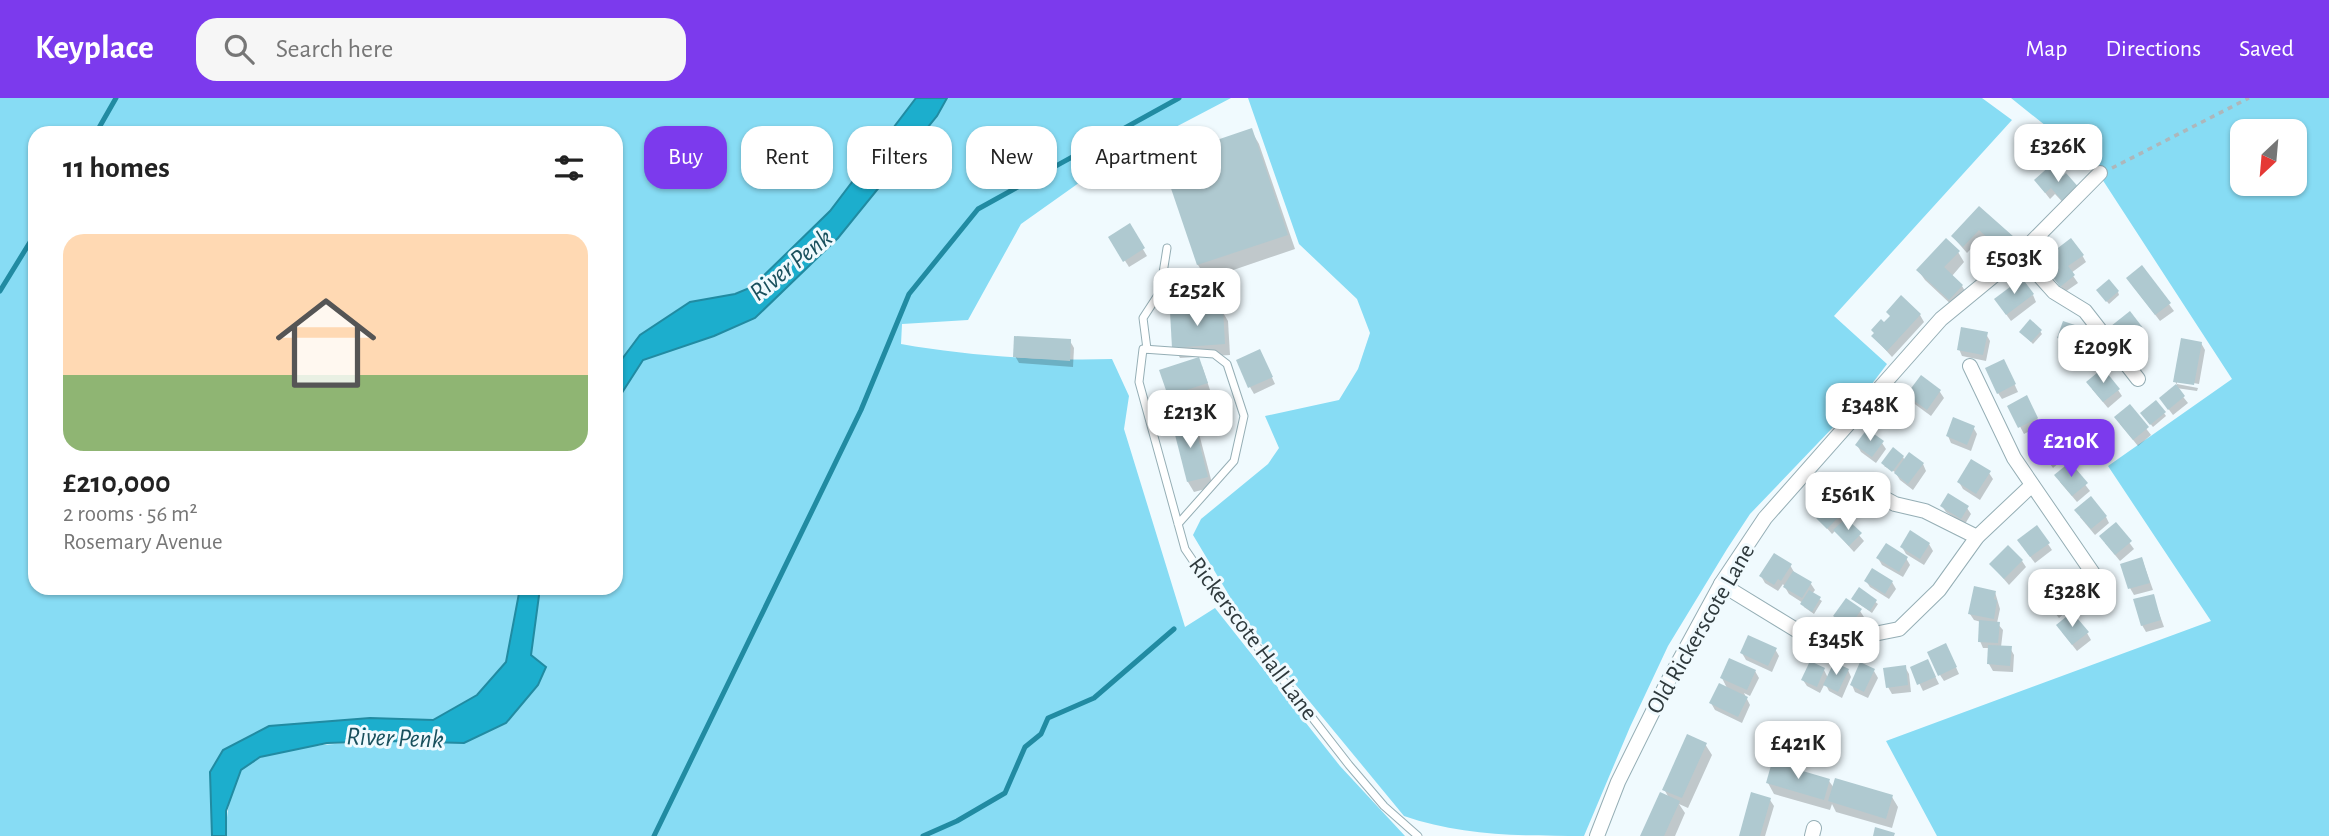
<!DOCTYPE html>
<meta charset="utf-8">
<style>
:root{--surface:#fff;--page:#f6f6f6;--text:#222;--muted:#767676;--accent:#7c3aed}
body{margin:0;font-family:"Alegreya Sans",sans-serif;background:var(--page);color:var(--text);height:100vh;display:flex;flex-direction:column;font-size:26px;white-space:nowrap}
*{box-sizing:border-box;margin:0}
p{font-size:23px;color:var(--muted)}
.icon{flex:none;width:38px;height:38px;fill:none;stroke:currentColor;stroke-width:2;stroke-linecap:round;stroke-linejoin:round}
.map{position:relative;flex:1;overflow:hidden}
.details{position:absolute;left:28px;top:28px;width:595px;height:469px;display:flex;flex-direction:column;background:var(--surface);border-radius:21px;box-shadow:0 2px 5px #0004}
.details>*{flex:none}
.hud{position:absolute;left:644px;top:28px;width:665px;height:63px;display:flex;gap:14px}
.needle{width:46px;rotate:206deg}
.controls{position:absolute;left:2230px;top:21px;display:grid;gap:14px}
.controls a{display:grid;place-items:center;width:77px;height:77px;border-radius:14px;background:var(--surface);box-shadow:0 2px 5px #0004;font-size:35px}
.price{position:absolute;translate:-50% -60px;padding:0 16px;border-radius:14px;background:#fff;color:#222;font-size:23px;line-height:46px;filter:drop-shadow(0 2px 4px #0008)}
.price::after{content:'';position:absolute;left:50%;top:42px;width:21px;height:16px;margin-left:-10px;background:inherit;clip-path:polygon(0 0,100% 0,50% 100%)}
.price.selected{background:var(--accent);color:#fff}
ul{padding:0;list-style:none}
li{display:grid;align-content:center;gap:14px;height:371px;padding:0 35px}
li span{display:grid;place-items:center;height:217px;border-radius:21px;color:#555}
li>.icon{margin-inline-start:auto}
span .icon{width:126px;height:126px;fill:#fffc;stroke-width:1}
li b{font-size:30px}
h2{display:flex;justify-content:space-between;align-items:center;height:84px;padding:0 35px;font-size:30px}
.tag{padding:0 24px;border-radius:21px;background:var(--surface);box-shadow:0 2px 5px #0004;font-size:24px;line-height:63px}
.tag.selected{background:var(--accent);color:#fff}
header{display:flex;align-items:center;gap:42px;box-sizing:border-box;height:98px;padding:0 35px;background:var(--accent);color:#fff}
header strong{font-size:33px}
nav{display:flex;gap:38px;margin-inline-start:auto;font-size:24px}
.search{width:490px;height:63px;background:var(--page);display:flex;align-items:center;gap:18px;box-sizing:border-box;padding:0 24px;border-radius:21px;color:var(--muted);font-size:26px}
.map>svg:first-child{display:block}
.green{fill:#87dcf4;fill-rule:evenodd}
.water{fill:#1caecd;stroke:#218ba2;stroke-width:2}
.shadow{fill:#0003}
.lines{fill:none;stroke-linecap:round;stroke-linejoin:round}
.stream{stroke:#218ba2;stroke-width:5}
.building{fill:#afc9d0}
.service-casing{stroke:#95aeb5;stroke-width:9}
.minor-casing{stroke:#95aeb5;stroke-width:16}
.path{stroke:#adb7bb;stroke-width:3.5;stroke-dasharray:5 5;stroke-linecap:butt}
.service{stroke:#fff;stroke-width:7}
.minor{stroke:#fff;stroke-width:14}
.labels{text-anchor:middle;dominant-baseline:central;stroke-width:6;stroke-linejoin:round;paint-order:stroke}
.street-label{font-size:24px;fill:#2e393c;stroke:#f0fafe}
.water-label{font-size:26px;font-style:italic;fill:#19505d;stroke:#f0fafe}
</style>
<header>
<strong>Keyplace</strong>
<div class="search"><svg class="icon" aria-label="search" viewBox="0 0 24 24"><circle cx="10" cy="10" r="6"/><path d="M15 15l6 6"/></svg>Search here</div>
<nav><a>Map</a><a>Directions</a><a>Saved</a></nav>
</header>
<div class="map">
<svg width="2329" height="738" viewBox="0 0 2329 738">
<rect width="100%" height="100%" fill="#f0fafe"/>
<g class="green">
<polygon points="0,0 916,0 830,113 773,170 752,189 735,196 690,205 640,237 616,269 616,35 35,35 35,490 520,490 506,564 477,597 433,622 370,620 269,628 210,674 212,738 0,738"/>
<path d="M947,0H1231L1107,65L1021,126L968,222L902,226L901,246C968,258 1044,263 1112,261L1129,298L1124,331L1185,529L1215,510L1340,668L1405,738H226C226,721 230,683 242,671C270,644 352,646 389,643C428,640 468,631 506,625L520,607L530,558L540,490H616V304L643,262L714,238L755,220L838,140L937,18Z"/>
<path d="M1248,0H1982L2012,22L1834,218L1887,266L1862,299L1750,416L1727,451L1668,548L1630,629L1584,738C1523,738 1461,738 1404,718L1226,502L1230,499L1193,437L1201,421L1268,366L1279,350L1265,318L1339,302L1358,271L1370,235L1357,201L1299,146Z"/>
<path d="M2011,0H2329V738H1937L1886,643L2211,523L2108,368L2232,281L2091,64ZM2242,33H2294V86H2242Z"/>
</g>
<g class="water">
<polygon points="916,0 947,0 937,18 838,140 755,220 714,238 643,262 616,304 616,269 640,237 690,204 735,196 752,189 830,113"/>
<polygon points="520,490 540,490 531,557 546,569 538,587 506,625 464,645 390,643 327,645 260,659 241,672 226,713 226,738 212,738 210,674 223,652 269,628 370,620 433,622 477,597 506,564"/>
</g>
<g class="shadow">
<polygon points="1251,32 1259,46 1295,151 1207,181 1198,167 1163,62"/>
<polygon points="2052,68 2070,112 2055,96 2050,101 2036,83"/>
<polygon points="1980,110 2012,140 2016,147 2006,158 1983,138 1967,155 1953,139"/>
<polygon points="1129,128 1147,158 1129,169 1110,139"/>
<polygon points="1958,154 1964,164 1952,178 1962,188 1968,198 1956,211 1925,182 1918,172"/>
<polygon points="2082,157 2086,164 2071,175 2078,185 2065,194 2047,170"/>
<polygon points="2142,170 2174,213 2160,223 2132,187"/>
<polygon points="2118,194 2119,197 2109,206 2100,195"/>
<polygon points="2033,197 2036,204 2011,223 2000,208"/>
<polygon points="1901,200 1920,217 1924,224 1892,259 1873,238 1891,219"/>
<polygon points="1222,213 1228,223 1230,257 1180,260 1174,249"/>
<polygon points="2129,215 2146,237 2125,254 2112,239"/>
<polygon points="2040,233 2042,236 2033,246 2021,234"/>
<polygon points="2086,233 2102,255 2090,265 2081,252 2063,246 2059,239"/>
<polygon points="1986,236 1990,243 1986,263 1962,258 1959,251"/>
<polygon points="1070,243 1074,250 1073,269 1019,265 1015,258"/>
<polygon points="2201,245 2205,252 2199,286 2177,282 2177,286 2198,290 2197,293 2176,290 2188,305 2173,317 2161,301 2177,287 2175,283"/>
<polygon points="1263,260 1275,286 1254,296 1250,289"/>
<polygon points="1202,268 1210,292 1173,304 1169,298"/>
<polygon points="2007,270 2018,294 2002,301 1998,295"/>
<polygon points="1921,279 1940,294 1944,300 1931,318 1912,304 1908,297"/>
<polygon points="2092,291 2118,292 2122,298 2108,310"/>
<polygon points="2026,300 2041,327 2024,336 2009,308"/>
<polygon points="2156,304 2166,318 2153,329 2144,318"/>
<polygon points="2129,308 2151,337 2138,348 2120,326"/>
<polygon points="1192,322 1198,332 1213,389 1194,394 1188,384"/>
<polygon points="1973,329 1977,336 1971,353 1951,345 1948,338"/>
<polygon points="1882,345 1886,351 1876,365 1861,354 1857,347"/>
<polygon points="2037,349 2062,352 2066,359 2053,370"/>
<polygon points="1903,359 1905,363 1923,366 1926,373 1913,392 1900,382 1895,374 1884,368"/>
<polygon points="2070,367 2090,393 2077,404 2060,384"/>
<polygon points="1989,375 1993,381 1980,402 1963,391 1959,384"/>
<polygon points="1829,393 1847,410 1851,417 1846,422 1864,443 1854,454 1835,433 1832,436 1818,420 1822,416 1816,407"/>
<polygon points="1942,408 1967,410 1971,416 1965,426 1946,414"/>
<polygon points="2080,419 2106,419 2109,425 2095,437"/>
<polygon points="2116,427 2134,451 2120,463 2105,445"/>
<polygon points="1929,446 1933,453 1924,467 1906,456 1902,449"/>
<polygon points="2048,446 2052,452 2035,465 2023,449"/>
<polygon points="1878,460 1906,460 1910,467 1903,479 1882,467"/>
<polygon points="2142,461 2153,492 2134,497 2130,490"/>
<polygon points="2022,463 2026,469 2009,487 1991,466"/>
<polygon points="1790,467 1794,474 1811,486 1815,492 1812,496 1822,503 1814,516 1804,509 1803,505 1789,496 1783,486 1778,493 1765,485 1761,478"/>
<polygon points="1866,483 1892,484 1896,491 1889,501 1870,489"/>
<polygon points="2057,485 2073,508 2059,520 2046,504"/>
<polygon points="1859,492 1878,506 1872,515 1855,503"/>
<polygon points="1995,494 2000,511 1997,525 2003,532 2001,549 2010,550 2014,557 2013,574 1993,573 1989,566 1990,550 1983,550 1980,543 1981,524 1974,522 1970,516"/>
<polygon points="2153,498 2164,529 2146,534 2142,527"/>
<polygon points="1860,513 1864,519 1853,535 1839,525 1836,518"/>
<polygon points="2062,534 2087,535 2091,542 2077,553"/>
<polygon points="1775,551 1779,558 1772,574 1746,562 1742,555"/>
<polygon points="1949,554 1959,576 1944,583 1940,577"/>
<polygon points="1905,569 1909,576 1911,594 1892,596 1888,589"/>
<polygon points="1912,570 1931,570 1939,586 1923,593"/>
<polygon points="1824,572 1828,580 1848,572 1851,579 1842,600 1829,593 1825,585 1820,595 1807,588 1803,582"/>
<polygon points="1755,573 1759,580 1750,598 1744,595 1750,607 1742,625 1715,612 1711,605 1728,592 1722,580"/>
<polygon points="1874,573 1878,580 1868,600 1855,594 1852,587"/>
<polygon points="1705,646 1712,657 1688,710 1679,706 1685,715 1675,738 1642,738 1669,700 1664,691"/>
<polygon points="1829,683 1834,690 1892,699 1898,709 1892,730 1836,714 1832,706 1830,712 1774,696 1768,685"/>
<polygon points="1770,702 1774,708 1765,738 1740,738"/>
</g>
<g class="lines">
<g class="stream">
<polyline points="96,35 116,0"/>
<polyline points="0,193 35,136"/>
<polyline points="654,738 861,312 909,196 978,111 1179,0"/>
<polyline points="923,738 957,723 1005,695 1025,649 1041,636 1048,620 1094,600 1174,531"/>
</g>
</g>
<g class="building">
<polygon points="1252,30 1288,137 1197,167 1161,61"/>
<polygon points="2052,66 2063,78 2066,75 2081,92 2066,107 2051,90 2045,95 2034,82"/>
<polygon points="1979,108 2014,139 2001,152 1979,132 1963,149 1951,138"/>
<polygon points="1130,125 1145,150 1123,164 1108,139"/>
<polygon points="1946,140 1960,153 1944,169 1963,187 1949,202 1916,172"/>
<polygon points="2071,140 2084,157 2068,168 2075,177 2060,189 2041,163"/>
<polygon points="2142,167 2171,205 2155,217 2126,180"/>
<polygon points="2022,180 2034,196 2006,217 1994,201"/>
<polygon points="2109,181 2119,193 2106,204 2096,192"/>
<polygon points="1901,197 1921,216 1887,253 1871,238 1874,235 1871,232 1881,221 1884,224 1890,218 1886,214"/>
<polygon points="1223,211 1225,246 1172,250 1170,214"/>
<polygon points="2130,213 2143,230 2120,248 2106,232"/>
<polygon points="2030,221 2042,232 2031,244 2019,234"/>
<polygon points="2063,223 2087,231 2100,247 2085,259 2075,246 2057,240"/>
<polygon points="1961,229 1988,234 1983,257 1957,252"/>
<polygon points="1014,238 1071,241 1070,263 1013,259"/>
<polygon points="2181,240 2202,244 2194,287 2173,284"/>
<polygon points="1260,251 1273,279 1248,290 1236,262"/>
<polygon points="1199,259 1208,285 1168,298 1159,272"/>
<polygon points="2004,261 2016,286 1997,296 1985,270"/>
<polygon points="2103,270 2120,291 2103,304 2086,284"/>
<polygon points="1921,277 1941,292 1927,312 1906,297"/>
<polygon points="2176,286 2185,298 2168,312 2159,300"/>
<polygon points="2027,297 2038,320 2018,330 2007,308"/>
<polygon points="2156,302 2166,314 2150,327 2140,315"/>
<polygon points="2130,306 2149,329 2133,342 2114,319"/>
<polygon points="1953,319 1975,328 1967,347 1946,338"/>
<polygon points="1193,320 1208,379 1187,384 1172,325"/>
<polygon points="2046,330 2064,351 2048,364 2030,342"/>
<polygon points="1867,331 1884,343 1872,359 1855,347"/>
<polygon points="1893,349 1904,358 1892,374 1881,365"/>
<polygon points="1909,354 1924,365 1908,386 1894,375"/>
<polygon points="1971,361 1991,373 1976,396 1957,384"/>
<polygon points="2070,364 2088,385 2072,398 2054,377"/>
<polygon points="1829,391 1848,409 1827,431 1816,420 1821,414 1813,407"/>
<polygon points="1948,395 1969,408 1961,421 1940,408"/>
<polygon points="2091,398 2107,418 2091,431 2074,412"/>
<polygon points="1846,420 1862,435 1849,448 1833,432"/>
<polygon points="2116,424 2132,443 2115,457 2099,438"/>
<polygon points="2037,427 2050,445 2030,459 2017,442"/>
<polygon points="1910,432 1930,445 1920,461 1900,449"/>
<polygon points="1886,445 1908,459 1899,474 1876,460"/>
<polygon points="2008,447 2023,462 2004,481 1989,466"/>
<polygon points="1774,455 1792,466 1781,483 1778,481 1774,487 1759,478"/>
<polygon points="2142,459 2150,485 2128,491 2120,466"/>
<polygon points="1872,470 1893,483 1885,496 1864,483"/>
<polygon points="1793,473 1812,484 1802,500 1783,489"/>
<polygon points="2057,483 2071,500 2054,514 2040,497"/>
<polygon points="1974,488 1996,493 1994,501 1997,502 1994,521 1968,516"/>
<polygon points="1859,489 1877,502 1870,513 1851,501"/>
<polygon points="1809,492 1821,499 1812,514 1800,506"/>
<polygon points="2154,496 2161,522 2141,528 2133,501"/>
<polygon points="1846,500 1862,511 1849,529 1833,518"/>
<polygon points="2072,514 2089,534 2072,547 2056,527"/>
<polygon points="1979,522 2000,524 1998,545 1978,544"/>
<polygon points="1748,537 1777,550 1768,568 1740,555"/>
<polygon points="1946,545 1957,569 1938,578 1927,554"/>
<polygon points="1988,547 2012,548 2010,568 1987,566"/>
<polygon points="1729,560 1756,572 1747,592 1720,580"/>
<polygon points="1928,561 1936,579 1917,587 1910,569"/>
<polygon points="1810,563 1825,570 1817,589 1801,582"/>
<polygon points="1834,564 1849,571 1838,594 1823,587"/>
<polygon points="1860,564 1875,571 1864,594 1850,587"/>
<polygon points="1906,567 1908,587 1886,590 1883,570"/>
<polygon points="1719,585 1748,599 1738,619 1709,605"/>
<polygon points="1687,636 1707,645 1682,700 1662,692"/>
<polygon points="1772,664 1830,681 1824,702 1766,685"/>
<polygon points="1835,680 1893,697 1886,721 1828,703"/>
<polygon points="1660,694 1680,703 1664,738 1640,738"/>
<polygon points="1751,694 1771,700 1760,738 1739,738"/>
<polygon points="1875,729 1895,735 1894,738 1873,738"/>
</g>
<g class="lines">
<defs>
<g id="service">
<polyline points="1147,251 1143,220 1160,194 1167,150"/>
<polyline points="1178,426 1234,363 1244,318 1227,266 1214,256 1143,251 1139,284 1185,451 1213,492 1349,667 1384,708 1418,738"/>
</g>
<g id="minor">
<polyline points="2020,156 2054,194 2085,213 2138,281"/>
<polyline points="1970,268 2014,360 2103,490"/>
<polyline points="1869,392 1895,406 1925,413 1977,439"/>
<polyline points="1721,486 1806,538 1839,543 1899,531 1939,492 1977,439 2032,387"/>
<polyline points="1597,738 1618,684 1666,587 1721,486 1765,420 1941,221 2020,156 2100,75"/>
<polyline points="1812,738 1814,730"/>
</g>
</defs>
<use href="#service" class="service-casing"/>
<use href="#minor" class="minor-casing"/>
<polyline class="path" points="2112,70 2249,0"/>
<use href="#service" class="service"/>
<use href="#minor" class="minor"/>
</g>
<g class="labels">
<g class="street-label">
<text transform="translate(1701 531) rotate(-60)">Old Rickerscote Lane</text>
<text transform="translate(1253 541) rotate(53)">Rickerscote Hall Lane</text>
</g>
<g class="water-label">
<text transform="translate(791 167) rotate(-39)">River Penk</text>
<text transform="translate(395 640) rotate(2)">River Penk</text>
</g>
</g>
</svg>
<div class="controls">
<a><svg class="needle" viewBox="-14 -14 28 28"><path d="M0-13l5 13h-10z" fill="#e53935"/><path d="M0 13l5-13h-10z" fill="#767676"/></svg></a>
</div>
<b class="price" style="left:2058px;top:86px">£326K</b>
<b class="price" style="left:2014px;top:198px">£503K</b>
<b class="price" style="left:1197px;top:230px">£252K</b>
<b class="price" style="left:2103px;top:287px">£209K</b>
<b class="price" style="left:1870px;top:345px">£348K</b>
<b class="price" style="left:1190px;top:352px">£213K</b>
<b class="price selected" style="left:2071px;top:381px">£210K</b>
<b class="price" style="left:1848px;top:434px">£561K</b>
<b class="price" style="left:2072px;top:531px">£328K</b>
<b class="price" style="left:1836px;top:579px">£345K</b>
<b class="price" style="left:1798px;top:683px">£421K</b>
<div class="hud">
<a class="tag selected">Buy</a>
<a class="tag">Rent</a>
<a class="tag">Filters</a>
<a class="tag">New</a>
<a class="tag">Apartment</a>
</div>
<section class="details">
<h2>11 homes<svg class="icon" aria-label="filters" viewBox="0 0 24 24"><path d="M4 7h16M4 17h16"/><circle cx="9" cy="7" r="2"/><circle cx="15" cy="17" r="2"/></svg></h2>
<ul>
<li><span style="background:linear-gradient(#ffd9b3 65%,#8fb573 0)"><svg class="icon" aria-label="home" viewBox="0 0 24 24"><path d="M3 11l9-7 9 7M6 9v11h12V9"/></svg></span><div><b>£210,000</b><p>2 rooms · 56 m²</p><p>Rosemary Avenue</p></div></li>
</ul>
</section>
</div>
